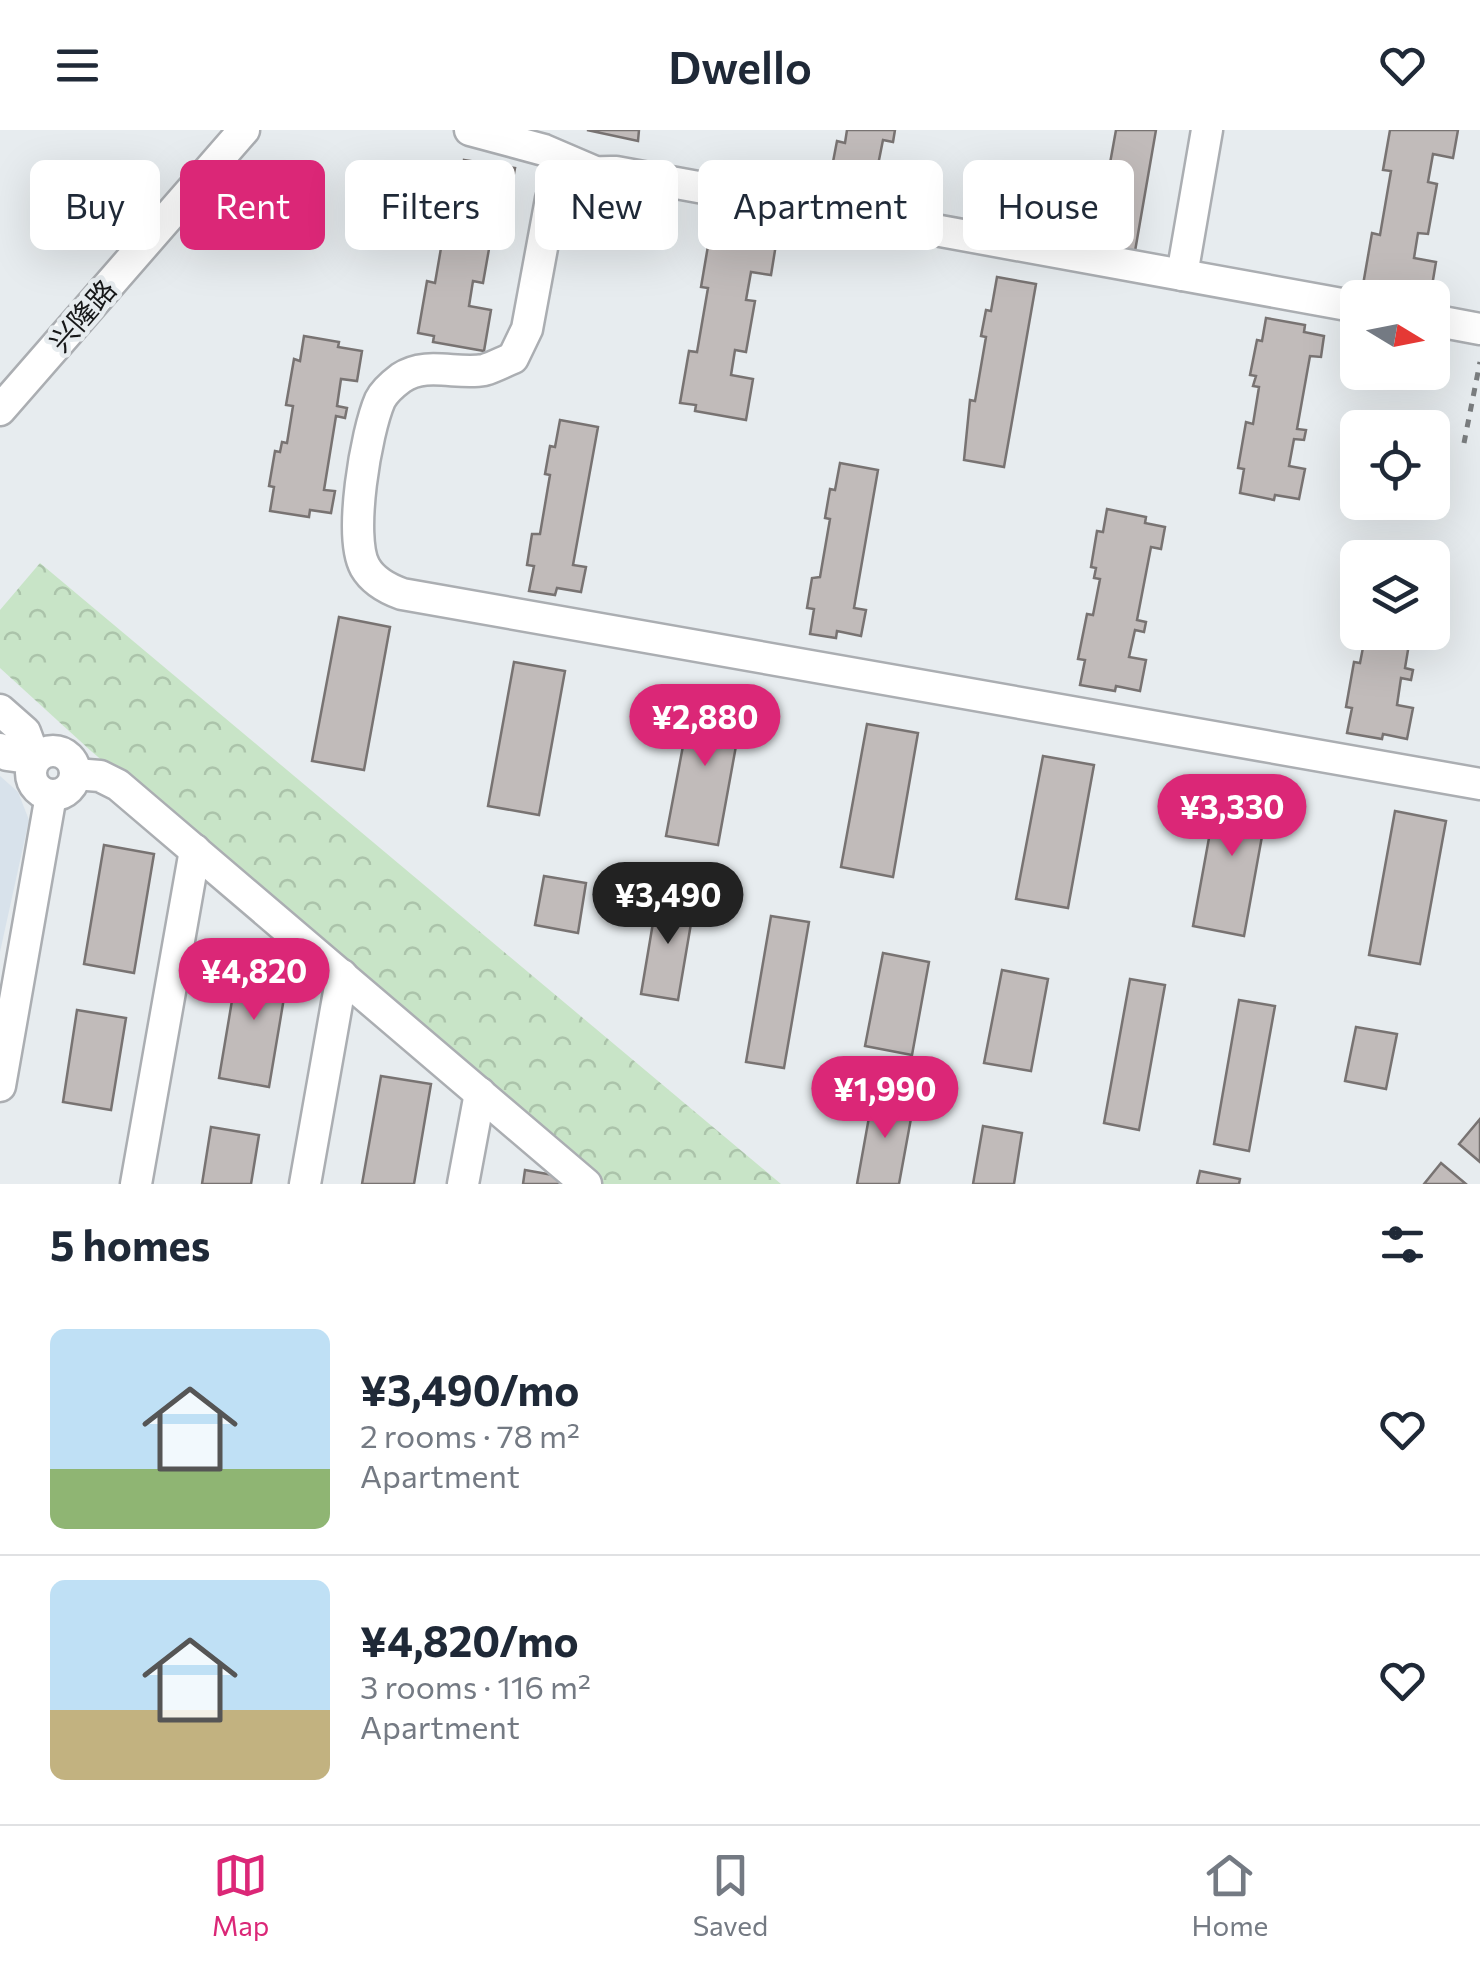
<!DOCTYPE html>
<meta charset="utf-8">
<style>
:root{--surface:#fff;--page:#f2f2f3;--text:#1f2937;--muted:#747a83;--line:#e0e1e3;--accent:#db2777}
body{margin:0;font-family:Commissioner,"Noto Sans SC",sans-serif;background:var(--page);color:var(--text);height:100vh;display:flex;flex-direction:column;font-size:38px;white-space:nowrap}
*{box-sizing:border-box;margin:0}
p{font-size:32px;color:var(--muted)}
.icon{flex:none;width:55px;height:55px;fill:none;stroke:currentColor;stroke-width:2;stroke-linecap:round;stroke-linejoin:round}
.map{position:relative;height:1054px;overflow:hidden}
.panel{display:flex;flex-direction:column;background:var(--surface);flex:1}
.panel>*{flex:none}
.top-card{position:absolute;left:30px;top:30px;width:1420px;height:90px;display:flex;gap:20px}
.needle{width:65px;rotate:100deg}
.controls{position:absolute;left:1340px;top:150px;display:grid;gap:20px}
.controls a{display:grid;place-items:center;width:110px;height:110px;border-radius:15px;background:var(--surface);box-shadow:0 10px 40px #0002;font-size:50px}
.price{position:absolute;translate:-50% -85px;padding:0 22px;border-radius:35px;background:var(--accent);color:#fff;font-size:32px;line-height:65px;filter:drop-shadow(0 2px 5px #0008)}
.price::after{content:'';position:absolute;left:50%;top:60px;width:30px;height:22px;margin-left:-15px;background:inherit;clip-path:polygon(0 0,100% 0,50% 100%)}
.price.selected{background:#222;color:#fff}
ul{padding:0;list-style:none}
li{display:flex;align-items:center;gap:30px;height:250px;padding:0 50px}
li+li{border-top:2px solid var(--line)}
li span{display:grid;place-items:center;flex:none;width:280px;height:200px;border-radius:15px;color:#555}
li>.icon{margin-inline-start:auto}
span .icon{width:120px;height:120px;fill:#fffc;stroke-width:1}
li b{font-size:42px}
h2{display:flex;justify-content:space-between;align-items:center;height:120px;padding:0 50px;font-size:42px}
.chip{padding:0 35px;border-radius:15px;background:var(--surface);box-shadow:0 10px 40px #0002;font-size:35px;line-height:90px}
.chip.selected{background:var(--accent);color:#fff}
header{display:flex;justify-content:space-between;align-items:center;height:130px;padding:0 50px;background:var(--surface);font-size:45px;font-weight:600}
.tabs{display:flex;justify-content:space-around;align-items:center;height:140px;border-top:2px solid var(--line);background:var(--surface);font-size:28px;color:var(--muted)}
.tabs a{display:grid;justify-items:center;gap:5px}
.tabs .selected{color:var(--accent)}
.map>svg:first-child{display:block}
.built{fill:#d8e2eb}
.park{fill:url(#park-crowns)}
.building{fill:#c1bbba;stroke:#787372;stroke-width:2.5}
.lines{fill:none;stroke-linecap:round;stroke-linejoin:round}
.minor-casing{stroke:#abaeb2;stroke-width:35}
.path{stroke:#7a7d7f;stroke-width:5;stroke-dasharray:8 8;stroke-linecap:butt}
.minor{stroke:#fff;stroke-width:30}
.labels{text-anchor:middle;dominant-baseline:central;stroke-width:9;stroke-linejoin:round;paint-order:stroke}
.street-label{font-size:28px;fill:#171819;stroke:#e7ecef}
</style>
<header><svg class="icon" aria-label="menu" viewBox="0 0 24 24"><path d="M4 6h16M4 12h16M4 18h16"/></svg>Dwello<svg class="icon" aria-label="heart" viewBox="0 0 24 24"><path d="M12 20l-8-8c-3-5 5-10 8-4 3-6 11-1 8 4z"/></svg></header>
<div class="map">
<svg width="1480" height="1054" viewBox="0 0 1480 1054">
<defs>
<pattern id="park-crowns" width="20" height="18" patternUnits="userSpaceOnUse" patternTransform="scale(2.5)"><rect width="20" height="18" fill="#c8e4c7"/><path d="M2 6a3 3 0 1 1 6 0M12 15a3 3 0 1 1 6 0" fill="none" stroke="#abc3aa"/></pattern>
</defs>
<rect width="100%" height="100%" fill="#e7ecef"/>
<polygon class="built" points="0,646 18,662 29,690 0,822"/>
<polygon class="park" points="40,433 781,1054 603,1054 91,621 0,538 0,480"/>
<g class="building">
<polygon points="587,0 639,0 638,11"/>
<polygon points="847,0 895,0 893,12 883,10 878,35 901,39 893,80 842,71 843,65 827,63 837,11 845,13"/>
<polygon points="1116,0 1156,0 1134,127 1095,121 1101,61 1105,61"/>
<polygon points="1390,0 1458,0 1453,28 1433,24 1428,52 1437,54 1428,104 1418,103 1414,128 1436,132 1430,168 1378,164 1379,158 1363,155 1372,103 1380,105 1391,41 1383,40"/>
<polygon points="464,30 515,38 508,76 488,73 483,101 492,102 483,153 473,151 469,176 491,180 484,221 433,212 434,206 418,203 427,151 435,153 446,89 438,88 447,35 463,38"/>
<polygon points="726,99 777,108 771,145 751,142 746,170 755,171 746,222 735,220 731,245 753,249 746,290 695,281 696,275 680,273 689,221 697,222 708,158 701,157 710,104 725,107"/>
<polygon points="997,147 1036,154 1004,337 964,330 970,270 975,271 986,207 981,206 986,180 991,181"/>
<polygon points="1266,188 1305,195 1304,202 1324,206 1321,227 1310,226 1297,299 1306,300 1304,310 1294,309 1289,336 1305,339 1299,369 1275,365 1274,370 1240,363 1244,339 1238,338 1246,292 1253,294 1259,257 1253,256 1256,246 1250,245 1257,210 1262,211"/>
<polygon points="304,206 339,212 338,217 362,221 357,251 341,249 337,276 347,278 345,288 336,286 324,360 335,361 331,383 310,380 309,387 270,381 274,357 269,356 275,321 280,322 282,312 287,313 293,276 286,275 294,229 300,231"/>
<polygon points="560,290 598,297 573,435 586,437 581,462 557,458 555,465 529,461 534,436 527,435 532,404 540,404 550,345 545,344 550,316 555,317"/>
<polygon points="840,333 878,340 854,478 866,480 861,506 837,501 836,508 810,504 814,479 807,478 812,448 820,447 830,389 825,388 830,359 835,360"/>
<polygon points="1107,379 1146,387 1145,393 1165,397 1161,419 1151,417 1137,490 1146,492 1144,502 1135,500 1129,527 1146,530 1140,561 1116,556 1115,561 1080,555 1085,530 1078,529 1087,484 1093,485 1100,449 1094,448 1096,438 1091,437 1097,401 1103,402"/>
<polygon points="339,487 390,497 364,640 312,631"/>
<polygon points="1366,502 1411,502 1405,538 1413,540 1411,550 1401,548 1397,575 1413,578 1407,609 1383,604 1382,609 1347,603 1352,578 1346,577 1354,532 1360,533"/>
<polygon points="514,532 565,541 539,685 488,676"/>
<polygon points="693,563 744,572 718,715 666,706"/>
<polygon points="867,594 918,603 893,747 841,737"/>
<polygon points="1043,626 1094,635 1068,778 1016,769"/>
<polygon points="1219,653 1270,662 1244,806 1193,796"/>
<polygon points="1395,681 1446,691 1420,834 1369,825"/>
<polygon points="104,715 154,724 134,843 84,834"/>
<polygon points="544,746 586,753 578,803 535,795"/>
<polygon points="658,763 695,770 678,870 641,864"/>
<polygon points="771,786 809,792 784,938 746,932"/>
<polygon points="883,823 929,832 912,925 865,916"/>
<polygon points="239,829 289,838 269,957 219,948"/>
<polygon points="1002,840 1048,849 1031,941 984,933"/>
<polygon points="1130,849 1165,855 1139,1000 1104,993"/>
<polygon points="1239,870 1275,876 1249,1021 1214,1014"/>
<polygon points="77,880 126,888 111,980 63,972"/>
<polygon points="1356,897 1397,904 1386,959 1345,951"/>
<polygon points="381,946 431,954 414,1054 362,1054"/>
<polygon points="873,965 914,972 899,1054 857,1054"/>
<polygon points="1480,989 1480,1032 1459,1014"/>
<polygon points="983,996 1022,1003 1014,1054 973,1054"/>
<polygon points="211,997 259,1005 251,1054 202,1054"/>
<polygon points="1441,1033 1466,1054 1424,1054"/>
<polygon points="525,1040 564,1047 562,1054 523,1054"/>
<polygon points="1200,1041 1240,1049 1239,1054 1197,1054"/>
</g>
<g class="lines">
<defs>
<g id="minor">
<polyline points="470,0 544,20 593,41"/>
<polyline points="1182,145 1207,0"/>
<path d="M1358,177L616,42C589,41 568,46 551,69L527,199L513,228C503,232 494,237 484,240C457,245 426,231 401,248C393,254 384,262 380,270C366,302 348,407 365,437C373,451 388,459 402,464L1480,654"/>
<polyline points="1432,190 1480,199"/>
<polyline points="0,280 244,0"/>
<polyline points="0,580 25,602 35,629 7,625 0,619"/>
<circle cx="53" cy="643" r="22"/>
<polyline points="75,644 100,646 118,655 586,1054"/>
<polyline points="0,956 51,665"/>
<polyline points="136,1054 195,720"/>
<polyline points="305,1054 342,845"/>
<polyline points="463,1054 480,963"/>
</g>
</defs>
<use href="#minor" class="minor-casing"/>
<polyline class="path" points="1464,313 1480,232"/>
<use href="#minor" class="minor"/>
</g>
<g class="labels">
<g class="street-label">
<text transform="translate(82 185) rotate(-49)">兴隆路</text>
</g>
</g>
</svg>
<div class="controls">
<a><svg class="needle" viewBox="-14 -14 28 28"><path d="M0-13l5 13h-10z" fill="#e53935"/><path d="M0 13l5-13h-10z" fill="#747a83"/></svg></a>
<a><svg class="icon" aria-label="locate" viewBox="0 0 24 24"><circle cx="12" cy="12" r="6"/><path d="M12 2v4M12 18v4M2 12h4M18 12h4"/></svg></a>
<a><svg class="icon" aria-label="layers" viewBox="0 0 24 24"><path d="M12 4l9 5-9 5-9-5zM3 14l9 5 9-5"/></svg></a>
</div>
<b class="price" style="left:705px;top:639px">¥2,880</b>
<b class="price" style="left:1232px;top:729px">¥3,330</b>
<b class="price selected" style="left:668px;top:817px">¥3,490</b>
<b class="price" style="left:254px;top:893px">¥4,820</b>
<b class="price" style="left:885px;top:1011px">¥1,990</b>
<div class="top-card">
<a class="chip">Buy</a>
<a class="chip selected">Rent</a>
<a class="chip">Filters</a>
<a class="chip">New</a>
<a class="chip">Apartment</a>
<a class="chip">House</a>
</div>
</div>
<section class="panel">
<h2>5 homes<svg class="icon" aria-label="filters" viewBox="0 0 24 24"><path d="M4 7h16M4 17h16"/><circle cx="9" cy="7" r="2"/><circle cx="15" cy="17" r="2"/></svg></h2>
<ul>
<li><span style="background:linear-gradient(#bfe0f5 70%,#8fb573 0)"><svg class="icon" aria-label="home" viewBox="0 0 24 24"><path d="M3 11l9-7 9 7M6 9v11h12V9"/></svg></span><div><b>¥3,490/mo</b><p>2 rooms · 78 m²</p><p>Apartment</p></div><svg class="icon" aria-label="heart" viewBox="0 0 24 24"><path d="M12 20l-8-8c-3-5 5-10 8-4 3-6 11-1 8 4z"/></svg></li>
<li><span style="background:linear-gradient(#bfe0f5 65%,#c2b280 0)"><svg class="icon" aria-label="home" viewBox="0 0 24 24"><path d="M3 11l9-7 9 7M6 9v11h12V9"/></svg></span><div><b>¥4,820/mo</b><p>3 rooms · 116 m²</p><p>Apartment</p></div><svg class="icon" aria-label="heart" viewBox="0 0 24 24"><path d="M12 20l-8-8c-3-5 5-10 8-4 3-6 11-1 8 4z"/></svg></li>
</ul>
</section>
<nav class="tabs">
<a class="selected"><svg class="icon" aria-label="map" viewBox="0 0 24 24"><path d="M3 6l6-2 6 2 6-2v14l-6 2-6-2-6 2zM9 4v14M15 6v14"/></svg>Map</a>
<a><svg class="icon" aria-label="saved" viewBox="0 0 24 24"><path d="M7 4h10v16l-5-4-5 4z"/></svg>Saved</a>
<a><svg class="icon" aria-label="home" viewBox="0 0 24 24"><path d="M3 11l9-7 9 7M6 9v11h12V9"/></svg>Home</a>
</nav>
